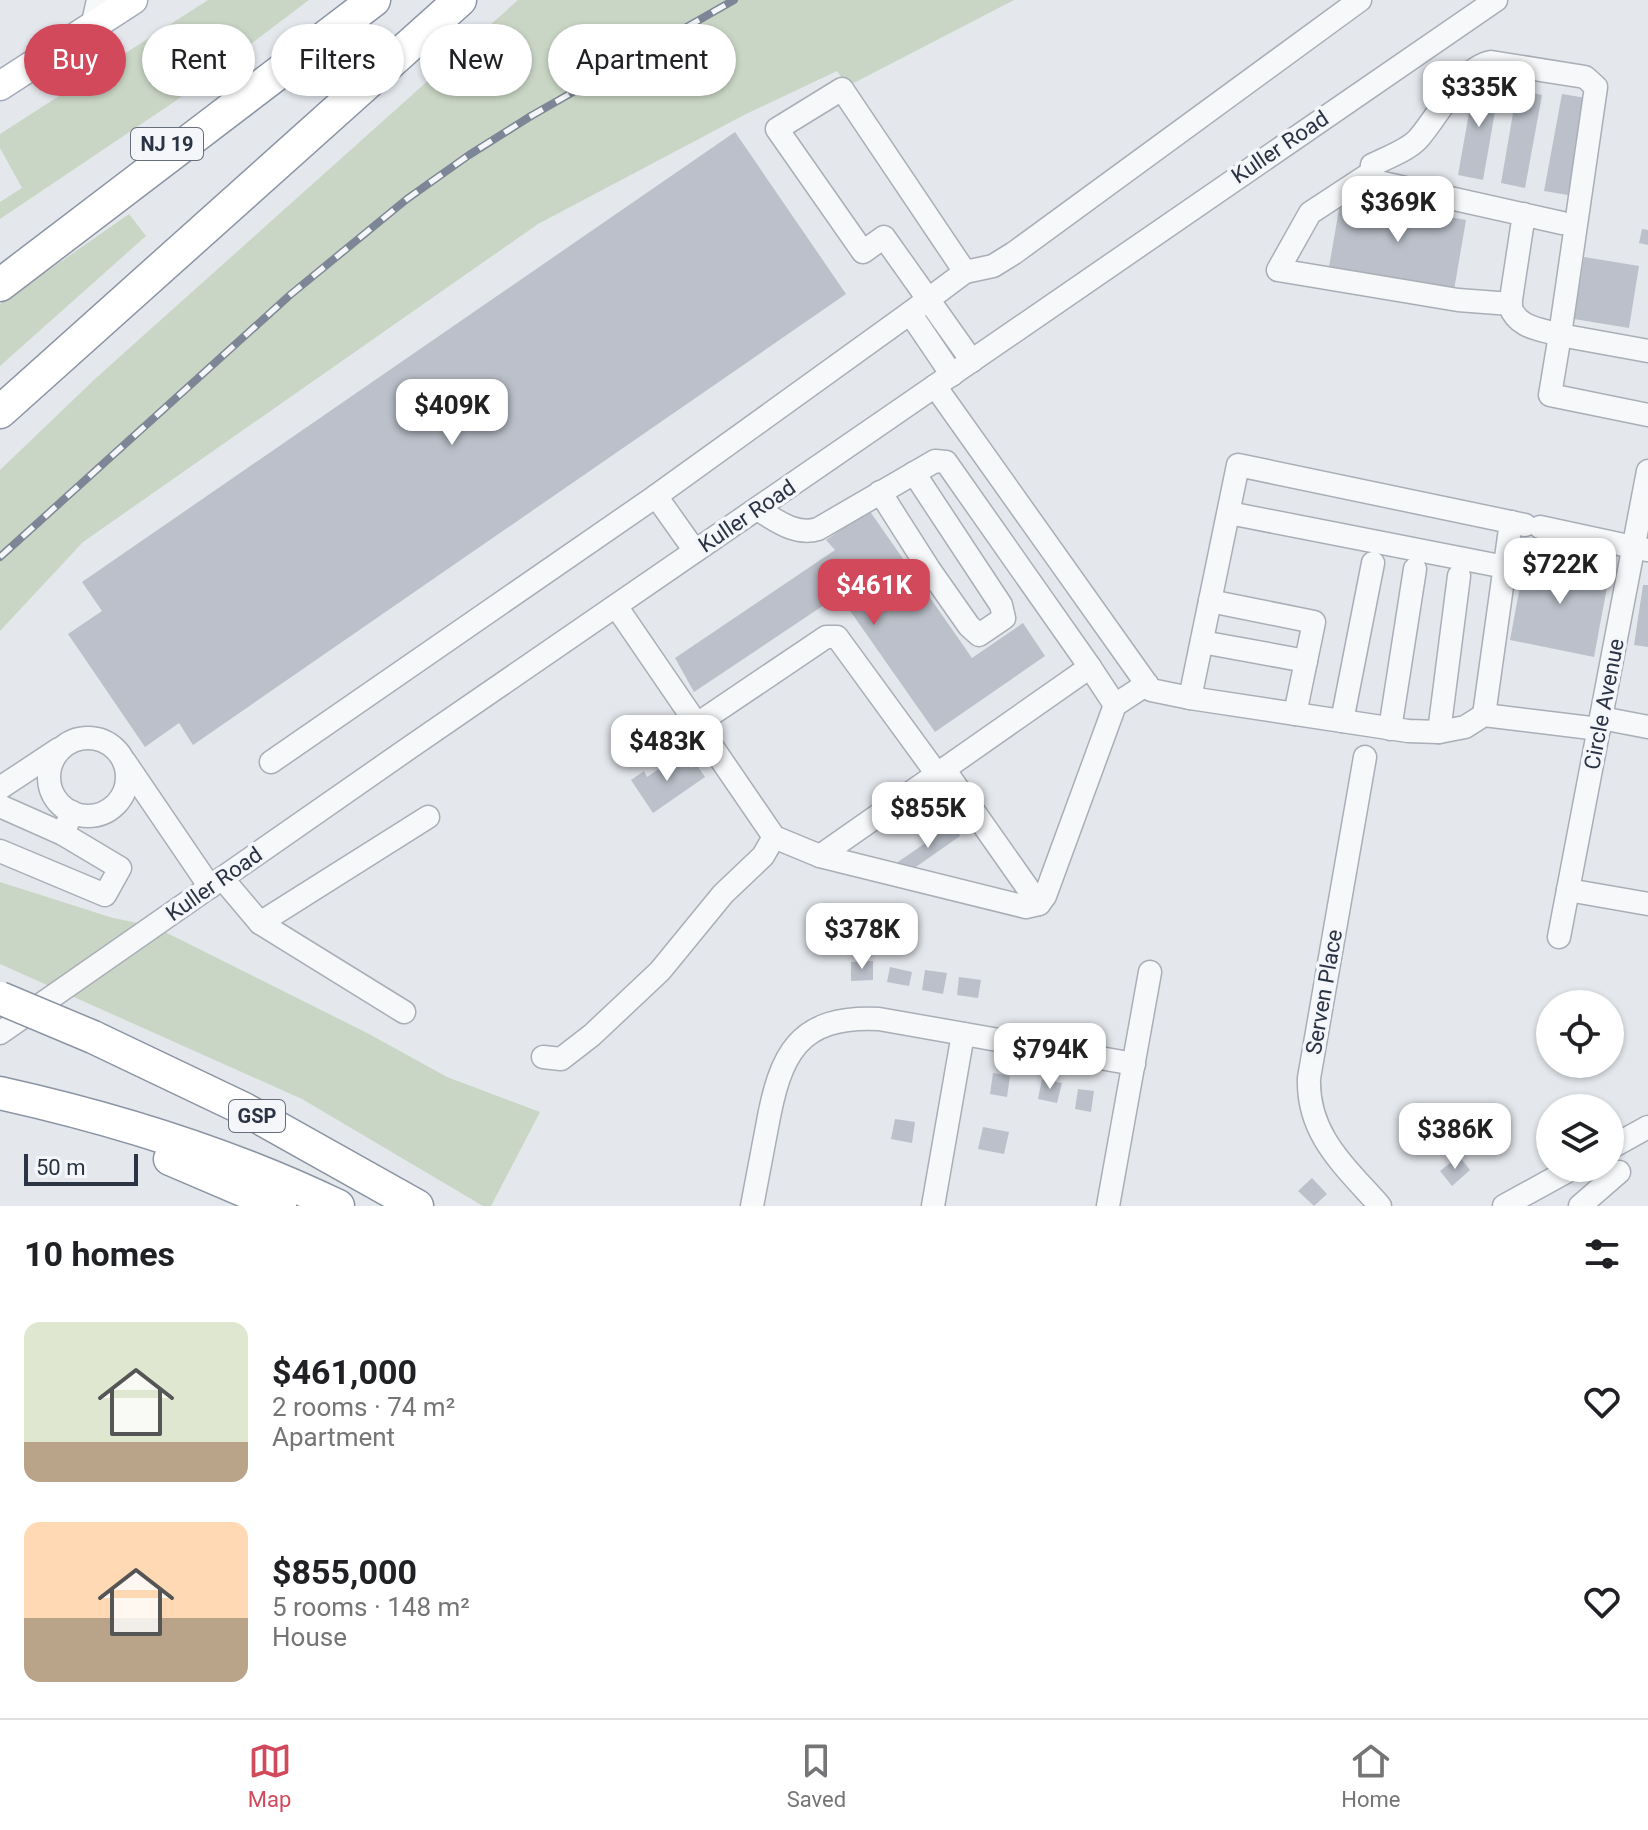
<!DOCTYPE html>
<meta charset="utf-8">
<style>
:root{--surface:#fff;--page:#f2f2f2;--text:#202124;--muted:#757577;--line:#e0e0e0;--accent:#d1495b}
body{margin:0;font-family:Roboto,sans-serif;background:var(--page);color:var(--text);height:100vh;display:flex;flex-direction:column;font-size:30px;white-space:nowrap}
*{box-sizing:border-box;margin:0}
p{font-size:26px;color:var(--muted)}
.icon{flex:none;width:44px;height:44px;fill:none;stroke:currentColor;stroke-width:2;stroke-linecap:round;stroke-linejoin:round}
.map{position:relative;height:1206px;overflow:hidden}
.panel{display:flex;flex-direction:column;background:var(--surface);flex:1}
.panel>*{flex:none}
.banner{position:absolute;left:24px;top:24px;width:800px;height:72px;display:flex;gap:16px}
.fabs{position:absolute;left:1536px;top:990px;display:grid;gap:16px}
.fabs a{display:grid;place-items:center;width:88px;height:88px;border-radius:50%;background:var(--surface);box-shadow:0 2px 6px #0004;font-size:40px}
.scale{position:absolute;left:24px;bottom:20px;width:114px;box-sizing:border-box;padding-left:8px;border:4px solid #2b3445;border-top:0;font-size:22px;line-height:28px;white-space:nowrap;color:#2b3445;-webkit-text-stroke:6px #f4f6f9;paint-order:stroke}
.price{position:absolute;translate:-50% -68px;padding:0 18px;border-radius:16px;background:#fff;color:#222;font-size:26px;line-height:52px;filter:drop-shadow(0 2px 4px #0008)}
.price::after{content:'';position:absolute;left:50%;top:48px;width:24px;height:18px;margin-left:-12px;background:inherit;clip-path:polygon(0 0,100% 0,50% 100%)}
.price.on{background:var(--accent);color:#fff}
ul{padding:0;list-style:none}
li{display:flex;align-items:center;gap:24px;height:200px;padding:0 24px}
li span{display:grid;place-items:center;flex:none;width:224px;height:160px;border-radius:16px;color:#555}
li>.icon{margin-inline-start:auto}
span .icon{width:96px;height:96px;fill:#fffc;stroke-width:1}
li b{font-size:34px}
h2{display:flex;justify-content:space-between;align-items:center;height:96px;padding:0 24px;font-size:34px}
.pill{padding:0 28px;border-radius:36px;background:var(--surface);box-shadow:0 2px 6px #0004;font-size:28px;line-height:72px}
.pill.on{background:var(--accent);color:#fff}
.dock{display:flex;justify-content:space-around;align-items:center;height:112px;border-top:2px solid var(--line);background:var(--surface);font-size:22px;color:var(--muted)}
.dock a{display:grid;justify-items:center;gap:4px}
.dock .on{color:var(--accent)}
.map>svg:first-child{display:block}
.green{fill:#c9d6c5}
.building{fill:#bbc0ca}
.lines{fill:none;stroke-linecap:round;stroke-linejoin:round}
.minor-casing{stroke:#a9aeb7;stroke-width:25}
.major-casing{stroke:#a3abb8;stroke-width:31}
.highway-casing{stroke:#8b94a3;stroke-width:35}
.minor{stroke:#f7f8fa;stroke-width:22}
.major{stroke:#fff;stroke-width:28}
.highway{stroke:#fff;stroke-width:32}
.rail-casing{stroke:#7d8696;stroke-width:8}
.rail{stroke:#f4f6f9;stroke-width:5;stroke-dasharray:15;stroke-linecap:butt}
.highway-bridge-casing{stroke:#8b94a3;stroke-width:35;stroke-linecap:butt}
.highway-bridge{stroke:#fff;stroke-width:32}
.labels{text-anchor:middle;dominant-baseline:central;stroke-width:7;stroke-linejoin:round;paint-order:stroke}
.shield{fill:#f4f6f9;stroke:#676e7b;stroke-width:2}
.shield-label{font-size:20px;font-weight:bold;fill:#2b3445}
.street-label{font-size:22px;fill:#2b3445;stroke:#f4f6f9}
</style>
<div class="map">
<svg width="1648" height="1206" viewBox="0 0 1648 1206">
<rect width="100%" height="100%" fill="#e4e7ec"/>
<g class="green">
<polygon points="208,0 309,0 174,102 0,219 0,202 22,188 0,148 0,134"/>
<polygon points="518,0 1014,0 848,86 837,71 746,114 538,224 83,542 0,631 0,470 96,378"/>
<polygon points="129,214 146,236 0,366 0,304"/>
<polygon points="0,882 113,918 153,926 369,1034 447,1077 540,1112 491,1206 483,1206 302,1099 0,964"/>
</g>
<g class="building">
<polygon points="1475,79 1500,83 1483,180 1458,175"/>
<polygon points="1517,90 1542,95 1525,188 1501,183"/>
<polygon points="1562,94 1586,98 1568,195 1544,191"/>
<polygon points="735,132 846,294 193,745 179,723 145,747 68,634 102,611 82,582"/>
<polygon points="1341,198 1466,220 1454,290 1329,267"/>
<polygon points="1642,229 1648,230 1648,245 1639,243"/>
<polygon points="1584,257 1639,266 1629,328 1574,319"/>
<polygon points="869,510 972,658 1023,623 1045,656 935,732 839,595 694,692 675,658 835,550 826,540"/>
<polygon points="1526,554 1610,571 1594,657 1510,640"/>
<polygon points="1643,585 1648,585 1648,647 1634,645"/>
<polygon points="681,754 691,768 696,764 705,777 653,813 631,780 644,771 647,777"/>
<polygon points="953,824 960,836 903,876 895,864"/>
<polygon points="873,961 873,980 851,981 851,962"/>
<polygon points="890,967 912,972 909,986 887,982"/>
<polygon points="925,970 947,973 943,994 922,990"/>
<polygon points="959,977 981,980 978,998 957,995"/>
<polygon points="993,1073 1010,1076 1007,1097 990,1094"/>
<polygon points="1042,1079 1062,1083 1057,1103 1038,1099"/>
<polygon points="1078,1089 1094,1091 1091,1112 1075,1109"/>
<polygon points="895,1119 915,1122 912,1143 891,1139"/>
<polygon points="983,1127 1009,1132 1004,1154 978,1149"/>
<polygon points="1459,1156 1470,1170 1452,1186 1440,1171"/>
<polygon points="1312,1178 1327,1194 1314,1206 1298,1191"/>
</g>
<g class="lines">
<defs>
<g id="minor">
<polyline points="92,27 98,0"/>
<polyline points="1371,173 1310,213 1278,270 1458,300 1511,304"/>
<path d="M1524,214L1510,306C1517,328 1540,329 1560,335L1596,87L1585,77L1491,62C1461,67 1437,119 1417,140C1406,151 1386,158 1372,165L1371,173L1374,181L1562,223"/>
<polyline points="965,272 993,266 1014,253 1360,0"/>
<polyline points="910,313 952,375"/>
<polyline points="1648,351 1560,335 1550,395 1648,415"/>
<polyline points="935,386 1151,690 1190,698 1238,465 1525,525"/>
<polyline points="880,492 929,569 969,626 979,635 1004,618 1001,605 914,473"/>
<polyline points="656,496 910,313 965,272 842,89 777,129 863,252 884,237 972,361"/>
<polyline points="1229,513 1505,567"/>
<polyline points="1540,527 1647,550"/>
<polyline points="1210,601 1314,622 1295,714"/>
<path d="M616,606L774,837L820,856L1090,667L946,462L935,461L818,529C795,536 776,520 757,509"/>
<polyline points="1202,642 1306,661"/>
<polyline points="1090,667 1115,705"/>
<polyline points="1190,698 1408,731 1439,732 1465,727 1484,715 1599,729"/>
<polyline points="1484,715 1511,522"/>
<polyline points="1601,718 1648,727"/>
<polyline points="1342,721 1373,563"/>
<polyline points="697,724 826,637 837,637 937,774"/>
<polyline points="1390,729 1415,569"/>
<polyline points="1439,732 1459,576"/>
<circle cx="88" cy="777" r="39"/>
<path d="M1365,757L1309,1078C1307,1135 1345,1166 1380,1206"/>
<polyline points="125,762 210,887"/>
<polyline points="271,762 656,496 695,551"/>
<polyline points="944,769 1039,904"/>
<polyline points="0,788 59,749"/>
<polyline points="0,806 63,834"/>
<polyline points="0,851 105,895 120,868 63,834 72,812"/>
<polyline points="820,856 1026,907 1039,904 1045,896 1115,705 1147,684"/>
<polyline points="222,878 260,923 404,1012"/>
<polyline points="1568,890 1648,904"/>
<polyline points="260,923 428,817"/>
<polyline points="1559,937 1648,471"/>
<polyline points="0,1033 409,748 1496,0"/>
<polyline points="543,1057 561,1059 592,1035 660,971 723,894 763,856 774,837"/>
<polyline points="1610,1148 1648,1127"/>
<path d="M752,1206C757,1180 762,1153 767,1127C780,1055 797,1015 879,1019L1134,1064"/>
<polyline points="933,1206 963,1034"/>
<polyline points="1108,1206 1150,972"/>
<polyline points="1504,1206 1573,1168"/>
<polyline points="1580,1206 1619,1172"/>
</g>
<polyline id="major" points="0,86 133,0"/>
<g id="highway">
<polyline points="0,285 374,0"/>
<polyline points="0,412 460,0"/>
<polyline points="93,1037 244,1109 417,1206"/>
<path d="M0,1093C117,1119 230,1154 338,1206"/>
<polyline points="170,1159 280,1206"/>
</g>
</defs>
<use href="#minor" class="minor-casing"/>
<use href="#major" class="major-casing"/>
<use href="#highway" class="highway-casing"/>
<use href="#minor" class="minor"/>
<use href="#major" class="major"/>
<use href="#highway" class="highway"/>
<defs>
<polyline id="rail" points="0,557 290,295 407,199 469,155 531,116 734,0"/>
</defs>
<use href="#rail" class="rail-casing"/>
<use href="#rail" class="rail"/>
<defs>
<polyline id="highway-bridge" points="0,998 93,1037"/>
</defs>
<use href="#highway-bridge" class="highway-bridge-casing"/>
<use href="#highway-bridge" class="highway-bridge"/>
</g>
<g class="labels">
<g class="shield">
<rect x="131" y="128" width="72" height="32" rx="6"/>
<rect x="229" y="1100" width="56" height="32" rx="6"/>
</g>
<g class="shield-label">
<text x="167" y="144">NJ 19</text>
<text x="257" y="1116">GSP</text>
</g>
<g class="street-label">
<text transform="translate(1280 147) rotate(-34)">Kuller Road</text>
<text transform="translate(747 516) rotate(-34)">Kuller Road</text>
<text transform="translate(1604 704) rotate(-79)">Circle Avenue</text>
<text transform="translate(214 884) rotate(-35)">Kuller Road</text>
<text transform="translate(1324 992) rotate(-80)">Serven Place</text>
</g>
</g>
</svg>
<div class="fabs">
<a><svg class="icon" aria-label="locate" viewBox="0 0 24 24"><circle cx="12" cy="12" r="6"/><path d="M12 2v4M12 18v4M2 12h4M18 12h4"/></svg></a>
<a><svg class="icon" aria-label="layers" viewBox="0 0 24 24"><path d="M12 4l9 5-9 5-9-5zM3 14l9 5 9-5"/></svg></a>
</div>
<div class="scale">50 m</div>
<b class="price" style="left:1479px;top:129px">$335K</b>
<b class="price" style="left:1398px;top:244px">$369K</b>
<b class="price" style="left:452px;top:447px">$409K</b>
<b class="price" style="left:1560px;top:606px">$722K</b>
<b class="price on" style="left:874px;top:627px">$461K</b>
<b class="price" style="left:667px;top:783px">$483K</b>
<b class="price" style="left:928px;top:850px">$855K</b>
<b class="price" style="left:862px;top:971px">$378K</b>
<b class="price" style="left:1050px;top:1091px">$794K</b>
<b class="price" style="left:1455px;top:1171px">$386K</b>
<div class="banner">
<a class="pill on">Buy</a>
<a class="pill">Rent</a>
<a class="pill">Filters</a>
<a class="pill">New</a>
<a class="pill">Apartment</a>
</div>
</div>
<section class="panel">
<h2>10 homes<svg class="icon" aria-label="filters" viewBox="0 0 24 24"><path d="M4 7h16M4 17h16"/><circle cx="9" cy="7" r="2"/><circle cx="15" cy="17" r="2"/></svg></h2>
<ul>
<li><span style="background:linear-gradient(#dfe7d0 75%,#b9a48a 0)"><svg class="icon" aria-label="home" viewBox="0 0 24 24"><path d="M3 11l9-7 9 7M6 9v11h12V9"/></svg></span><div><b>$461,000</b><p>2 rooms · 74 m²</p><p>Apartment</p></div><svg class="icon" aria-label="heart" viewBox="0 0 24 24"><path d="M12 20l-8-8c-3-5 5-10 8-4 3-6 11-1 8 4z"/></svg></li>
<li><span style="background:linear-gradient(#ffd9b3 60%,#b9a48a 0)"><svg class="icon" aria-label="home" viewBox="0 0 24 24"><path d="M3 11l9-7 9 7M6 9v11h12V9"/></svg></span><div><b>$855,000</b><p>5 rooms · 148 m²</p><p>House</p></div><svg class="icon" aria-label="heart" viewBox="0 0 24 24"><path d="M12 20l-8-8c-3-5 5-10 8-4 3-6 11-1 8 4z"/></svg></li>
</ul>
</section>
<nav class="dock">
<a class="on"><svg class="icon" aria-label="map" viewBox="0 0 24 24"><path d="M3 6l6-2 6 2 6-2v14l-6 2-6-2-6 2zM9 4v14M15 6v14"/></svg>Map</a>
<a><svg class="icon" aria-label="saved" viewBox="0 0 24 24"><path d="M7 4h10v16l-5-4-5 4z"/></svg>Saved</a>
<a><svg class="icon" aria-label="home" viewBox="0 0 24 24"><path d="M3 11l9-7 9 7M6 9v11h12V9"/></svg>Home</a>
</nav>
